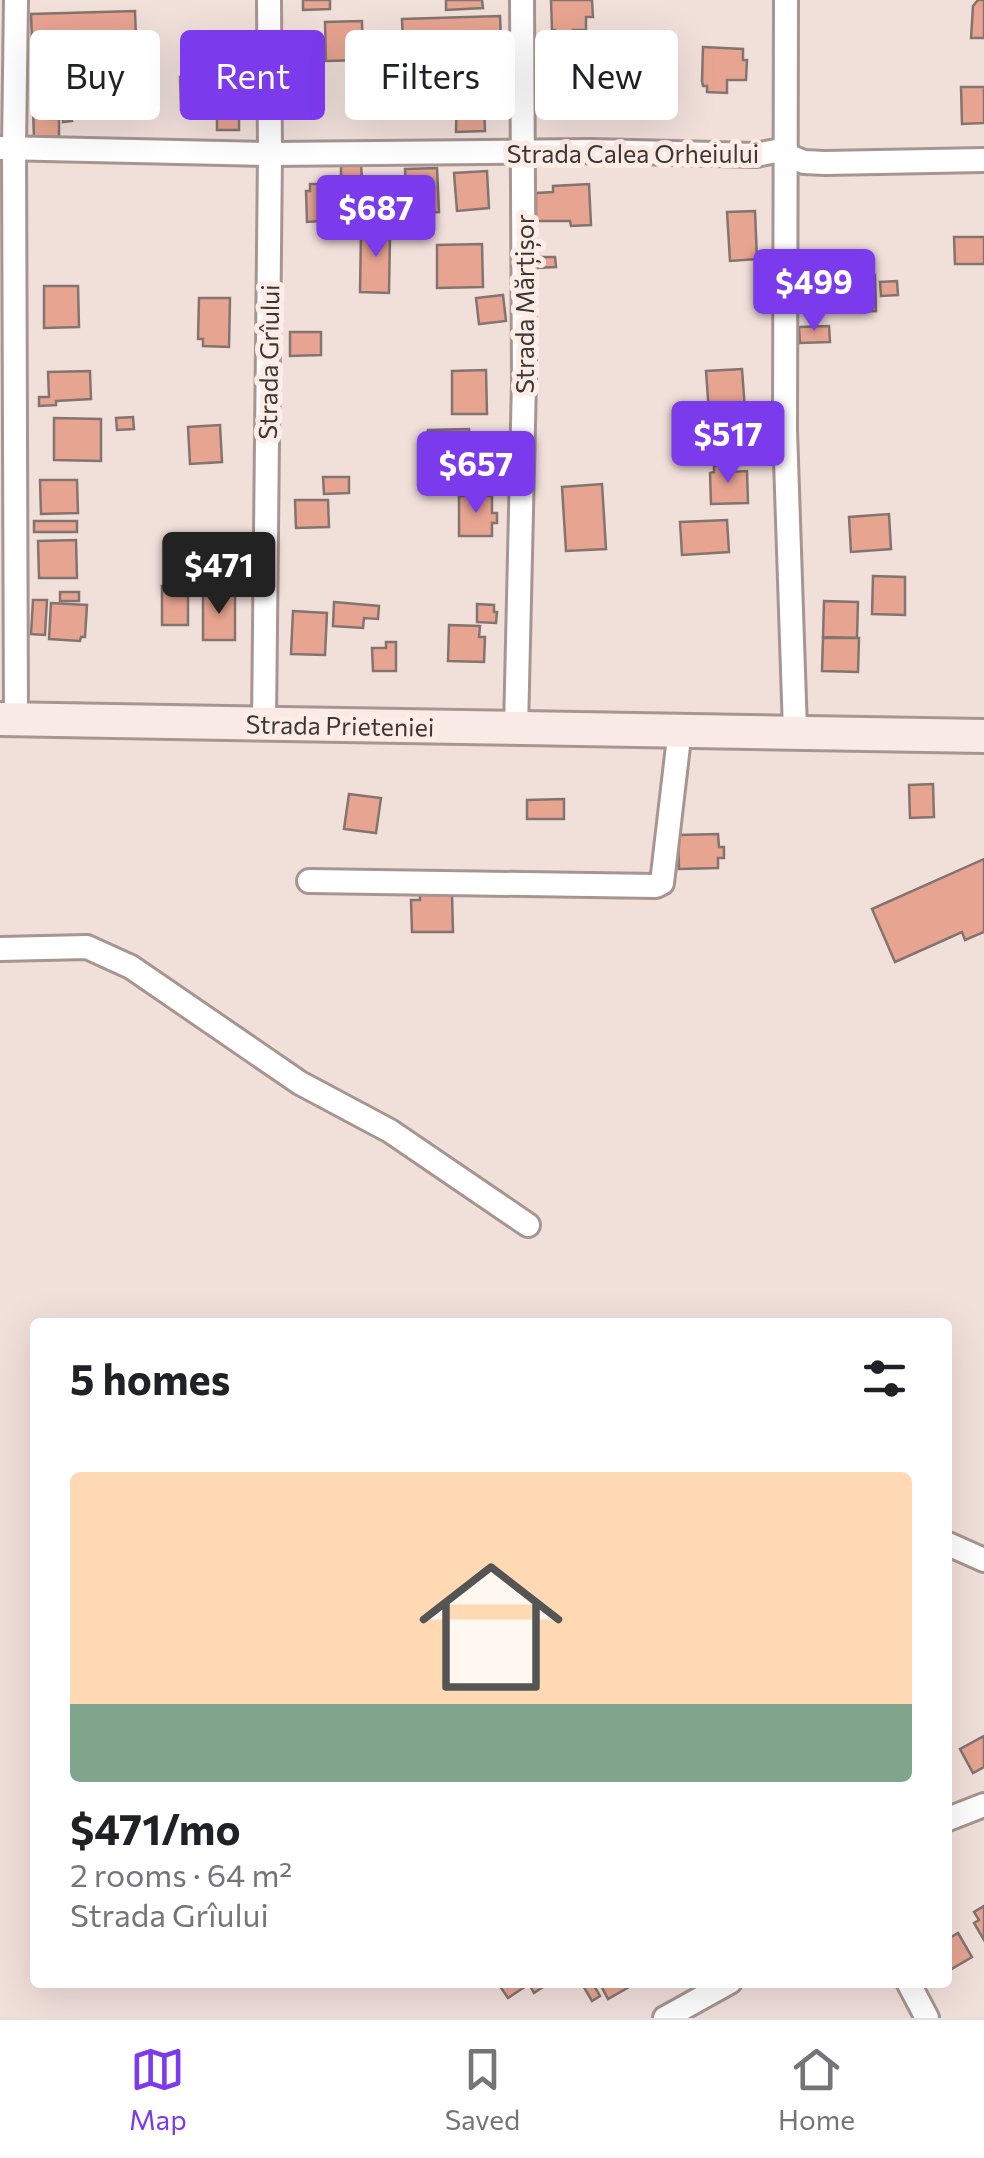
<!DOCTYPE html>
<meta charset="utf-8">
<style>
:root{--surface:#fff;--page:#f6f6f6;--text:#202124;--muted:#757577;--line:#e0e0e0;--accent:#7c3aed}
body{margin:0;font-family:Commissioner,sans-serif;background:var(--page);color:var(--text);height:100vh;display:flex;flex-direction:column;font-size:38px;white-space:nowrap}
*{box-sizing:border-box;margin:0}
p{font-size:32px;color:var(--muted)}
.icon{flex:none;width:55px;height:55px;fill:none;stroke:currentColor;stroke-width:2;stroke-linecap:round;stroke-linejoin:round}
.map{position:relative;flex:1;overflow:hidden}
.side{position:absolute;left:30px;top:1318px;width:922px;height:670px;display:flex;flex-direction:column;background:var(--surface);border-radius:10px;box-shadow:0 10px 40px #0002}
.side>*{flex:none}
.banner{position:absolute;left:30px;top:30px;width:925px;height:90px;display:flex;gap:20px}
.price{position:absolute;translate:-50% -85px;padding:0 22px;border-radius:10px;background:var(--accent);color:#fff;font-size:32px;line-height:65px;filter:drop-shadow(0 2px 5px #0008)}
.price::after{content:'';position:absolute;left:50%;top:60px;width:30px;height:22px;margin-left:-15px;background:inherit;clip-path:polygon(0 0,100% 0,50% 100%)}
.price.on{background:#222;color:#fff}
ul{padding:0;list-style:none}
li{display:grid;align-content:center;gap:20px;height:530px;padding:0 40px}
li span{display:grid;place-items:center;height:310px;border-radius:10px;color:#555}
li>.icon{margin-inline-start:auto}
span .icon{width:180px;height:180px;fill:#fffc;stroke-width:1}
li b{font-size:42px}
h2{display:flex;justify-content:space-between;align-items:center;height:120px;padding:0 40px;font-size:42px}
.pill{padding:0 35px;border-radius:10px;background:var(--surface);box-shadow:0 10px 40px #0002;font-size:35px;line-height:90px}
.pill.on{background:var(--accent);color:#fff}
.tabs{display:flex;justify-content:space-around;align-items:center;height:140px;border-top:2px solid var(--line);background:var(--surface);font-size:28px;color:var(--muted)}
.tabs a{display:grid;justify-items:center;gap:5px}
.tabs .on{color:var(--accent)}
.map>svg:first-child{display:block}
.building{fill:#e7a491;stroke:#847470;stroke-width:2.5}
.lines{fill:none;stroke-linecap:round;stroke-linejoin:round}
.street-casing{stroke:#a69590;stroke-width:28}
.secondary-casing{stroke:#a69590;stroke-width:38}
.street{stroke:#fff;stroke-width:22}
.secondary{stroke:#faeae6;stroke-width:32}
.labels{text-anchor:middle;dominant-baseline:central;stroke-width:10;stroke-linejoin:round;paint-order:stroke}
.street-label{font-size:25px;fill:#3e3735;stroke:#feece7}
</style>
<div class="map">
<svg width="984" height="2018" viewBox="0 0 984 2018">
<rect width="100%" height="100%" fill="#f1dfda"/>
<g class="building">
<polygon points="303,0 330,0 330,9 303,10"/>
<polygon points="446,0 482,0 483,8 446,10"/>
<polygon points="551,0 592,0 593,17 586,17 586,30 573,30 573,38 555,38 555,30 552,30"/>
<polygon points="978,0 984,0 984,38 971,38 973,6"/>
<polygon points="135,11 137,64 33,67 31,14"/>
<polygon points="500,16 502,66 404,70 402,19"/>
<polygon points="362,21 363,60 326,61 325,22"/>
<polygon points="676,40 676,54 667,54 667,71 655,71 654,41"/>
<polygon points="703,47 743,49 743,60 747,60 746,80 727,80 727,93 707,92 707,86 703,86 702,81"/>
<polygon points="222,76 223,109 181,110 180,77"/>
<polygon points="487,83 488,98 484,99 485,131 456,132 457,84"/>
<polygon points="961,87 984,87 984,123 962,124"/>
<polygon points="82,88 83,115 71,115 72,121 63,122 63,115 52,115 51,89"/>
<polygon points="33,106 48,106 49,119 59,119 59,139 34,139"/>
<polygon points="217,115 239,116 239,130 217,130"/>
<polygon points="361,165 362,178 341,179 341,166"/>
<polygon points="437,168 439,212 407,214 405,169"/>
<polygon points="487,171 489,208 457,211 454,173"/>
<polygon points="310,184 332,184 332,190 336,190 336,199 346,198 347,220 336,221 336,226 321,227 321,221 307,222 306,191 310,191"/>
<polygon points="589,184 591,225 571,226 570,221 536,221 536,193 553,192 553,186"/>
<polygon points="755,211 757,259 730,261 727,212"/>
<polygon points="389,225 396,225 396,235 390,235 389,293 360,292 361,230 389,230"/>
<polygon points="954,237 984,237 984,264 955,264"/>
<polygon points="482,244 483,287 437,288 437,245"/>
<polygon points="535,257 555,257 556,267 535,268"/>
<polygon points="875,275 876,311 853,312 853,303 841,303 840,276"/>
<polygon points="897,281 898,295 881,296 880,282"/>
<polygon points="44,286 78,286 79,327 44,328"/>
<polygon points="503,295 506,321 479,324 476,298"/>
<polygon points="199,298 230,298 229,347 203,346 203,339 198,339"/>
<polygon points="829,326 830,342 800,343 799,327"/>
<polygon points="290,332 321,332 321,355 290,356"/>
<polygon points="742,369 745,410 709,413 706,371"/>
<polygon points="486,370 487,414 452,414 452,371"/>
<polygon points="90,371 91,399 56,401 56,405 39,406 39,397 49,397 48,372"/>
<polygon points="133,417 134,429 117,430 116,418"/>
<polygon points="54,418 101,419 101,461 54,460"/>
<polygon points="708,418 739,419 739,456 708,455"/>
<polygon points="220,425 222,462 190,464 188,427"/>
<polygon points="469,429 473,470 430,472 428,430"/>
<polygon points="729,465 729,472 747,471 748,503 711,504 710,473 714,472 714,466"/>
<polygon points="323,477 349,477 349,493 324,494"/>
<polygon points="40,480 77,480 78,513 41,514"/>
<polygon points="602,484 606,549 566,551 562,487"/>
<polygon points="459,496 492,496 492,513 497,513 497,523 492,523 492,536 459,536"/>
<polygon points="295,500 328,500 329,527 296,528"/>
<polygon points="889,514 891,549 851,552 849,517"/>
<polygon points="727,520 729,552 682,555 680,522"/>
<rect x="34" y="521" width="43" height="11"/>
<polygon points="76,540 77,578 39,578 38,541"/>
<polygon points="203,552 230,552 233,586 228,589 199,588 199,573 203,573"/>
<polygon points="873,576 905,577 905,615 872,614"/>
<rect x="162" y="586" width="26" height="39"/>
<rect x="60" y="592" width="19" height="9"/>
<rect x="203" y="594" width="32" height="46"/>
<polygon points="33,600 47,600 45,635 31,634"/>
<polygon points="824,601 858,602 857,638 823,637"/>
<polygon points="334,602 379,606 378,619 364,618 363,628 333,626"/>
<polygon points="51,603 87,605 85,637 81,637 80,641 49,639"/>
<polygon points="477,604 494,605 494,612 497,612 496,623 477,622"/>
<polygon points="293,611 327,613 325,655 291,654"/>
<polygon points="449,625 480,626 479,637 485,637 484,662 448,661"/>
<polygon points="823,638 859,638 858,672 822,671"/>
<polygon points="386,642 396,642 396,671 373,671 372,648 386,648"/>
<polygon points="933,784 934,817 910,818 909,785"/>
<polygon points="349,794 381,798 376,833 344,829"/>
<polygon points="564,799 564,819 527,819 527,800"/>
<polygon points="718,834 719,847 724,847 724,858 718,858 718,868 679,869 678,835"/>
<polygon points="984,859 984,932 965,940 962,932 895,962 872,909"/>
<polygon points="420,893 452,893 453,932 412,932 411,900 420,900"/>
<polygon points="984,1736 984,1767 973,1773 960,1749"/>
<polygon points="984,1906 984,1940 974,1923 979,1920 974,1912"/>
<polygon points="958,1933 972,1957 948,1971 948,1939"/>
<polygon points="497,1982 548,1982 549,1983 534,1993 529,1984 508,1998"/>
<polygon points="585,1982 592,1982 600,1996 592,2001 582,1984"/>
<polygon points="599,1982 636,1982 636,1983 608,1999"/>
</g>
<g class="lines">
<defs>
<g id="street">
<polyline points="786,0 785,430 795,731"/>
<polyline points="0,148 270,154 592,151 756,155 786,149"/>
<polyline points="786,155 804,162 825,163 984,160"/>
<polyline points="16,720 14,148 16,0"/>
<polyline points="264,723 270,154 269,0"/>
<polyline points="516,729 524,381 522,0"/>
<polyline points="309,881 656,886 662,883 680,729"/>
<polyline points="0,949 87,947 131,967 300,1083 390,1131 528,1225"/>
<polyline points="948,1544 984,1560"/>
<polyline points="948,1819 984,1805"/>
<polyline points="908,1982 927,2018"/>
<polyline points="665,2018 730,1982"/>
</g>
<path id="secondary" d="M0,719C328,727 656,728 984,736"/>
</defs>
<use href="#street" class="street-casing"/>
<use href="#secondary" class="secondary-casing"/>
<use href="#street" class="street"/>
<use href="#secondary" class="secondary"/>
</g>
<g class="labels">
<g class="street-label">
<text x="633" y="153">Strada Calea Orheiului</text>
<text transform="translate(524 304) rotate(-90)">Strada Mărțișor</text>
<text transform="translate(268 362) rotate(-89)">Strada Grîului</text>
<text transform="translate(340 725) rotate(1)">Strada Prieteniei</text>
</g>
</g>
</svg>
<b class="price" style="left:376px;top:260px">$687</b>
<b class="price" style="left:814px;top:334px">$499</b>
<b class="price" style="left:728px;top:486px">$517</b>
<b class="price" style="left:476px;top:516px">$657</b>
<b class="price on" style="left:219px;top:617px">$471</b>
<div class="banner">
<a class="pill">Buy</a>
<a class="pill on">Rent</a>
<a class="pill">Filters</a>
<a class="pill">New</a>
</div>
<section class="side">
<h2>5 homes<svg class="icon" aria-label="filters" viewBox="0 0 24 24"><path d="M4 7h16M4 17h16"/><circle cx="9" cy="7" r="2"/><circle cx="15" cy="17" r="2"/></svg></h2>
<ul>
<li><span style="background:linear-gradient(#ffd9b3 75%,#7fa58c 0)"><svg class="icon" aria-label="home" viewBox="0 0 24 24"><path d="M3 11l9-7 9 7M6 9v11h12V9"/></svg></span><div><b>$471/mo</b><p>2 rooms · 64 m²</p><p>Strada Grîului</p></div></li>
</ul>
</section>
</div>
<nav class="tabs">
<a class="on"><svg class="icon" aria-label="map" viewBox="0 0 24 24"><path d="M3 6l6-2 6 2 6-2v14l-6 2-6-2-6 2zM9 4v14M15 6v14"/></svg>Map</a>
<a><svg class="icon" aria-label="saved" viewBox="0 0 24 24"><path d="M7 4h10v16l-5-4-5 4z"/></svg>Saved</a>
<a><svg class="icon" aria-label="home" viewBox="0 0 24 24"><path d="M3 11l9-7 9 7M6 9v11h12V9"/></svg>Home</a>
</nav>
